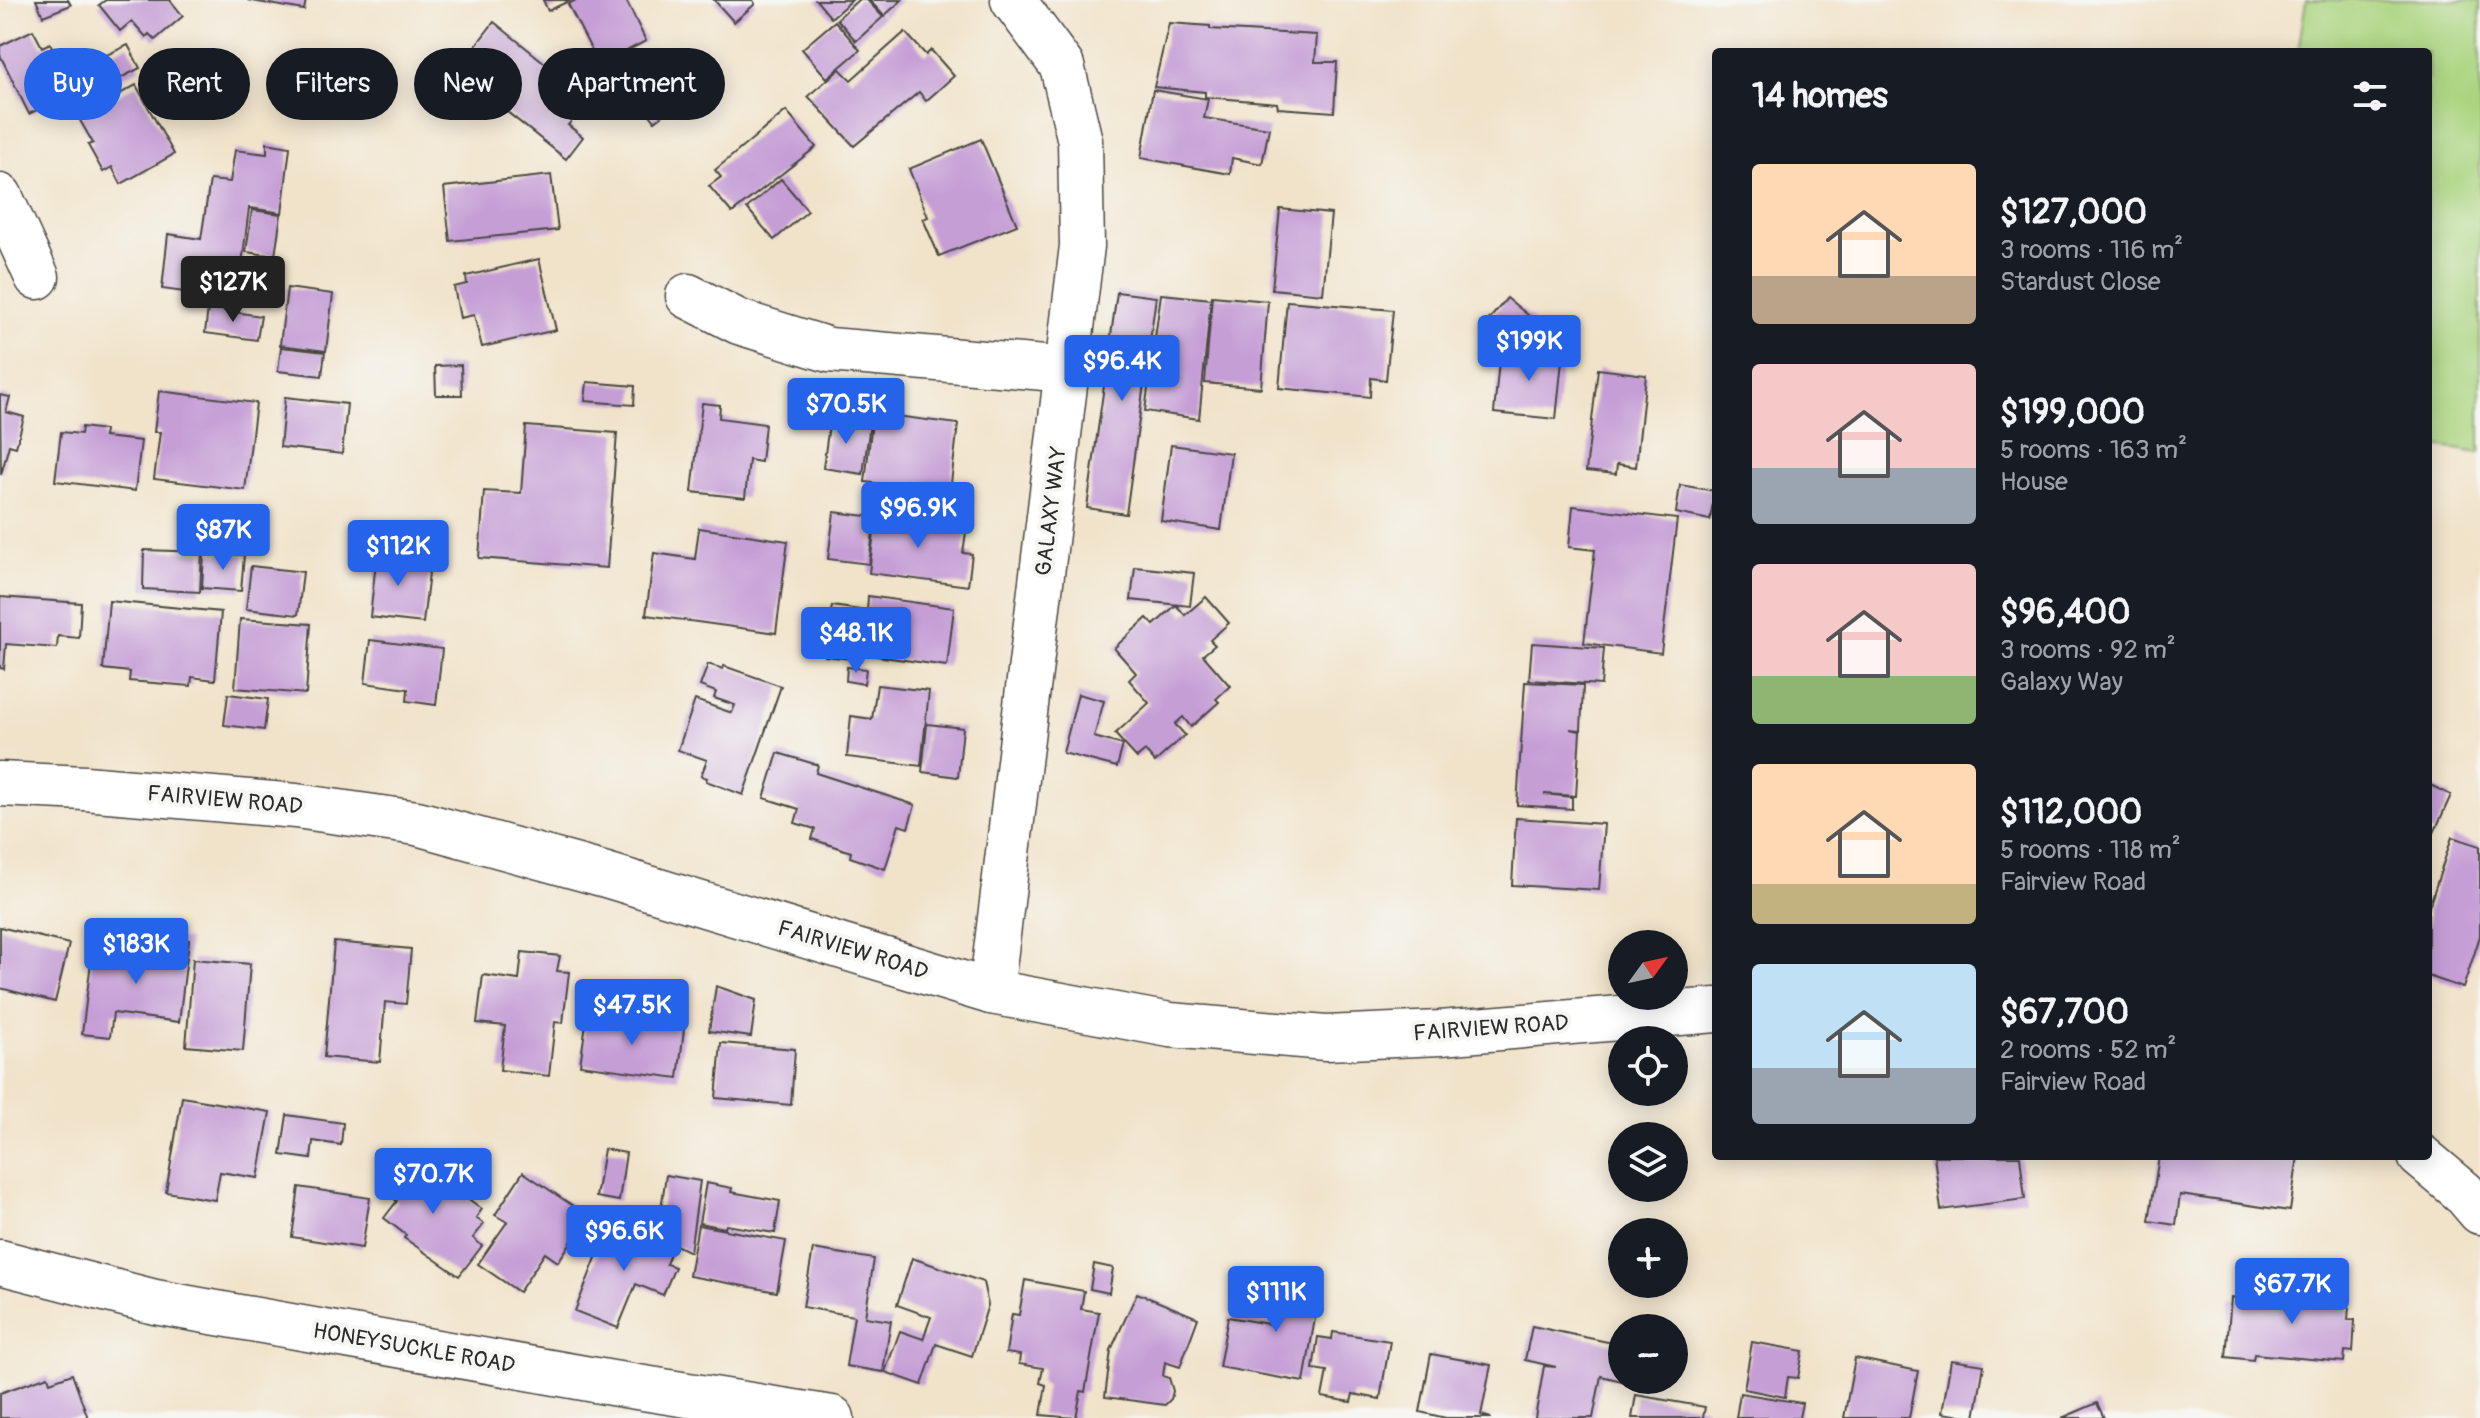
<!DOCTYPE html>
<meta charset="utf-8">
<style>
:root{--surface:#171b24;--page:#20242c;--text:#f1f3f6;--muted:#9ea1a6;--accent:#2563eb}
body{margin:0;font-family:Pangolin,sans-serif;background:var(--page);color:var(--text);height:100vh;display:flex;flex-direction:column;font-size:30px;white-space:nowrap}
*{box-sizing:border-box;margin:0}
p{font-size:26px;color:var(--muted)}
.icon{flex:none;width:44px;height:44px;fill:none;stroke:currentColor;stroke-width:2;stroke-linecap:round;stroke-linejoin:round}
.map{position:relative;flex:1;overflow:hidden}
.sheet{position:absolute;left:1712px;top:48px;width:720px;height:1112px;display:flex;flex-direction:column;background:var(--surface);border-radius:8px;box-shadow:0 4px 20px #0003}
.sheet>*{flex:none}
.guide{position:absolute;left:24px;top:48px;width:760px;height:72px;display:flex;gap:16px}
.needle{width:52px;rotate:57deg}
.controls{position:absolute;left:1608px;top:930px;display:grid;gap:16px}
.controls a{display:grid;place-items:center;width:80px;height:80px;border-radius:50%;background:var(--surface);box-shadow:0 4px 20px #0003;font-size:40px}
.price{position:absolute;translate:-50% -68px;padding:0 18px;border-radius:8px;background:var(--accent);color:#fff;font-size:26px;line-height:52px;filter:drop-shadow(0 2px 4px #0008)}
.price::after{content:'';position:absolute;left:50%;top:48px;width:24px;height:18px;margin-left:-12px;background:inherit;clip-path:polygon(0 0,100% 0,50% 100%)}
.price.current{background:#222;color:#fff}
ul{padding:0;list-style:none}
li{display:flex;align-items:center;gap:24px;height:200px;padding:0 40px}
li span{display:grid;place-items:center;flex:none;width:224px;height:160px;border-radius:8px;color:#555}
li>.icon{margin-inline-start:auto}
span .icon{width:96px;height:96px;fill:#fffc;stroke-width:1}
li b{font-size:34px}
h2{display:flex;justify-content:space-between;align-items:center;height:96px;padding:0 40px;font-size:34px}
.chip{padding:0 28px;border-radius:36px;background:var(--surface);box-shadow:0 4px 20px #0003;font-size:28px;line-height:72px}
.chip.current{background:var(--accent);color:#fff}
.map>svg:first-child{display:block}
.green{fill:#aad47f;stroke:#6a8055;stroke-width:2}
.building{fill:#c59ed6}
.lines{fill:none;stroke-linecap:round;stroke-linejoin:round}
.minor-casing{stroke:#494743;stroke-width:47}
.minor{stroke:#fff;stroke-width:44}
.labels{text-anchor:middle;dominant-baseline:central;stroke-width:8;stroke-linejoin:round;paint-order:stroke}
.street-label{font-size:22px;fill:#2b2b2b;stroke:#f6f6f2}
</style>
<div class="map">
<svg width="2480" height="1418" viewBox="0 0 2480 1418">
<rect width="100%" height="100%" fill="#f6f6f2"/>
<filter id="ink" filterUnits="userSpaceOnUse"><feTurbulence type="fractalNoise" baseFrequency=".0125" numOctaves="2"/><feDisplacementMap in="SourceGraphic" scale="16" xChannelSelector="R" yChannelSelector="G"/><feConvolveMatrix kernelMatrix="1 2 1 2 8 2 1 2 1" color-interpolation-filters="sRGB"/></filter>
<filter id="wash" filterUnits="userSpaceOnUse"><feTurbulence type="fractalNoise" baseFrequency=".006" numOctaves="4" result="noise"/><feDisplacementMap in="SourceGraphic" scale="32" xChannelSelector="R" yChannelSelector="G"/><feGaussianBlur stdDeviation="1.8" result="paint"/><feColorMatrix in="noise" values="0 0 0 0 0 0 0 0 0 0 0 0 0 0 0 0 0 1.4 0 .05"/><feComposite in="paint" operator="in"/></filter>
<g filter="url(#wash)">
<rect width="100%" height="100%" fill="#f1e3ca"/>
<polygon class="green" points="2306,0 2480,0 2480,453 2428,445 2428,52 2298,52"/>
<g id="blocks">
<g class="building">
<polygon points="36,0 68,0 71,5 43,16"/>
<polygon points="106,0 170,0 183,16 155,40 149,34 146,37 132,21 120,31 99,5"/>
<polygon points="247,0 306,0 304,10"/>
<polygon points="543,0 571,0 548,11"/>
<polygon points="576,0 626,0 646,41 599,65 568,4"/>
<polygon points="714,0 753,0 755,4 734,22"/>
<polygon points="816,0 852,0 831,18"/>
<polygon points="858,0 867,0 883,17 856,41 837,19"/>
<polygon points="869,0 902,0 884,16"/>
<polygon points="835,21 860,50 827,78 802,49"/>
<polygon points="494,22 572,85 570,88 576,93 569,103 580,111 568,125 583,137 566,159 456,71"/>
<polygon points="1169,23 1210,26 1210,29 1317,35 1315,62 1337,62 1334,112 1278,108 1277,103 1205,97 1205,92 1154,87"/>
<polygon points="33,30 42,47 50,43 62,66 56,69 68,95 29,114 0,55 0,46"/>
<polygon points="905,32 926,55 931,50 954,76 926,101 919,92 854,146 808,96 840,69 851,80"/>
<polygon points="128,45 140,68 109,84 102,57"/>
<polygon points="200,51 219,88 169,113 150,76"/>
<polygon points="667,55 694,91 655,121 627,86"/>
<polygon points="136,85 174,154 121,184 112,167 103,172 88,145 93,143 78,117"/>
<polygon points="1153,90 1208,99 1204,118 1269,128 1262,164 1232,158 1230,174 1141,158"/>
<polygon points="786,111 816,147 732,213 709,186 721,177 715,170"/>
<polygon points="981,139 1017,225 939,256 923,219 928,217 909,169"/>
<polygon points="267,143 290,147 282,213 249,208 241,272 252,273 250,301 162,289 168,234 201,239 210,180 230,182 235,150 267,154"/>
<polygon points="551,175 558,230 450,241 444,187"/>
<polygon points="781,179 808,211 774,240 747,208"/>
<polygon points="1280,209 1331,214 1323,294 1272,289"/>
<polygon points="252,210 281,214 275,256 246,252"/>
<polygon points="539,259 556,330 482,347 474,315 460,318 454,287 467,284 466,276"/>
<polygon points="287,288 333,294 326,351 280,345"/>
<polygon points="1117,292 1156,297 1126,514 1087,508"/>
<polygon points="1161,294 1211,299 1199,419 1145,411"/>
<polygon points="1212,296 1268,301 1261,388 1205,383"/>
<polygon points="1507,298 1534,320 1515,344 1487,322"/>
<polygon points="1287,301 1393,310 1386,380 1371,378 1370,397 1279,388"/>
<polygon points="208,308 261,316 257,340 205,333"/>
<polygon points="1511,345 1563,351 1556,419 1494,413 1499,361 1509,362"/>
<polygon points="281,347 325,352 322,376 278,371"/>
<polygon points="461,365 462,395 436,395 435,366"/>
<polygon points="1598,369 1646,375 1636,467 1617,464 1616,474 1586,471"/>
<polygon points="587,382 635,386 634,405 585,401"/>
<polygon points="159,391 256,403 245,490 154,479 160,432 154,432"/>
<polygon points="0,395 10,397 6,412 24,417 16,447 9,445 1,475"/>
<polygon points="285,397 347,404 342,454 280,447"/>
<polygon points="702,403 720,405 719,418 765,424 761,462 749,460 745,498 692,492"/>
<polygon points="873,413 958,424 950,492 865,482"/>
<polygon points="830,418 870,424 863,474 823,468"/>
<polygon points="526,426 617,433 607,568 479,558 484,491 521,493"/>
<polygon points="82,427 105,430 104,437 141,441 135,491 55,481 61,432 81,434"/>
<polygon points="1171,445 1231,453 1221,530 1161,521"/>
<polygon points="1680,485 1715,491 1710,520 1676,513"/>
<polygon points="1573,506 1677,519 1661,653 1584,643 1595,550 1569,547"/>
<polygon points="877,508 924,514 923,526 966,532 963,553 972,554 968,586 869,573"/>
<polygon points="834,512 875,517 869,564 828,559"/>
<polygon points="699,528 788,541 776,633 646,615 654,553 695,559"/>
<polygon points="378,543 429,573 423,623 370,617"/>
<polygon points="144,550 202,552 200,592 143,589"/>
<polygon points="204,553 244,555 241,591 202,588"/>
<polygon points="251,566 303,572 298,615 246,609"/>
<polygon points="1135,567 1194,573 1190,606 1131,600"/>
<polygon points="868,596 954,608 947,666 862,654 861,660 825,656 832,606 867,611"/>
<polygon points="0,597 81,603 79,638 58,636 57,648 6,644 4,669 0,668"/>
<polygon points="1206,597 1229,623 1210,640 1215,645 1203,655 1230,686 1216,699 1219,702 1191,727 1183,717 1175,724 1185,735 1155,762 1145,751 1137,758 1115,734 1149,703 1129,680 1136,673 1114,648 1147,618 1154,625 1176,605 1185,615"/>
<polygon points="109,601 221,612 215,680 192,677 191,686 129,681 130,672 103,669"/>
<polygon points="240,619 311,624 306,694 235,688"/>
<polygon points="370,640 442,649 436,705 407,701 408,689 365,683"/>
<polygon points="1532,643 1604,648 1601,685 1529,680"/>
<polygon points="708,664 723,669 724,666 781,686 743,795 706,781 707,778 701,776 707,760 678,750 695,700 732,713 735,705 714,698 716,692 700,686"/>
<polygon points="847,667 866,669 864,684 846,681"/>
<polygon points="1525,682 1583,685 1581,730 1570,729 1580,731 1576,796 1544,794 1572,797 1572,809 1517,805"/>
<polygon points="877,685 929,691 921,766 847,757 851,716 872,719"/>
<polygon points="228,694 268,699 264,730 224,725"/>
<polygon points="1078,694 1104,701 1094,737 1123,745 1117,767 1063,753"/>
<polygon points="927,724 963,728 958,777 922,772"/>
<polygon points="778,753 818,765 816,773 915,805 908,828 899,825 885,869 850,857 851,852 812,839 815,829 795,823 799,809 764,798"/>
<polygon points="2428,784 2451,795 2434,833 2428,831"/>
<polygon points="1516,818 1604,824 1599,890 1512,885"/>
<polygon points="2452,837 2480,846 2480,936 2463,988 2428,976 2428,910"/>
<polygon points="0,927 69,944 55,1002 0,988"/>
<polygon points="153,935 189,940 179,1022 113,1013 110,1037 82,1034 92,954 149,961"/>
<polygon points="334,942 411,949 406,1004 385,1002 380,1062 324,1057"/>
<polygon points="522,952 560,956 557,971 569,972 563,1023 555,1022 549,1076 500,1070 505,1026 477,1023 483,975 519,980"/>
<polygon points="193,959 250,964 243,1051 186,1046"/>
<polygon points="716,986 756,1000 751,1037 709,1031"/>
<polygon points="587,1016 684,1029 678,1078 580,1065"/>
<polygon points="721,1043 795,1049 791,1105 716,1098"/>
<polygon points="182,1097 270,1112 258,1178 220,1172 215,1200 166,1192"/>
<polygon points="287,1115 343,1123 341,1145 313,1141 311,1159 281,1155"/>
<polygon points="604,1149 626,1153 619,1201 596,1197"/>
<polygon points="403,1156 428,1175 431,1171 482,1209 476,1218 484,1224 473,1238 482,1246 459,1276 404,1238 406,1235 384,1218 397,1201 380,1187"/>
<polygon points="1934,1156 2020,1156 2025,1199 1941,1210"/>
<polygon points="2159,1156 2298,1156 2290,1211 2180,1195 2176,1225 2149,1221"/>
<polygon points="523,1172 588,1216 558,1262 545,1253 519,1292 478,1264 507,1222 495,1215"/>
<polygon points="666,1175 700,1181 690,1252 657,1236"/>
<polygon points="706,1183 732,1188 731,1192 780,1201 775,1233 726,1225 725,1228 699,1223"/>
<polygon points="299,1187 370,1198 362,1248 292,1237"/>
<polygon points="611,1220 673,1246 666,1264 675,1267 663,1295 636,1284 618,1328 575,1311"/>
<polygon points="698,1225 786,1241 777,1292 689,1276"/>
<polygon points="813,1249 874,1259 865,1317 891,1321 883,1372 846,1366 854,1316 803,1307"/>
<polygon points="912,1258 983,1282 988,1305 972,1356 936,1344 922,1385 885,1372 900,1331 923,1339 931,1317 897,1305"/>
<polygon points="1094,1264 1113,1268 1109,1293 1090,1289"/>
<polygon points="1283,1271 1322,1278 1304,1382 1219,1367 1228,1317 1274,1325"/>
<polygon points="1025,1280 1084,1291 1081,1309 1099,1312 1085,1392 1081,1391 1076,1418 1041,1415 1046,1385 1040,1383 1043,1368 1019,1364 1020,1355 1006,1353 1012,1314 1019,1315"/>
<polygon points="2260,1289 2316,1294 2316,1290 2350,1293 2348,1320 2355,1320 2353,1352 2345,1351 2344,1362 2254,1354 2253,1360 2226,1357 2231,1298 2259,1301"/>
<polygon points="1137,1293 1198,1318 1180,1367 1165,1362 1163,1376 1169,1378 1173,1391 1171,1399 1165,1405 1105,1397 1111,1350"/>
<polygon points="1532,1326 1622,1345 1622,1381 1601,1376 1593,1418 1535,1418 1544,1366 1556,1367 1525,1360"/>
<polygon points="1333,1332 1390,1341 1380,1399 1353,1394 1351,1402 1322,1397 1327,1371 1313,1369 1318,1337 1332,1339"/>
<polygon points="1752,1342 1803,1351 1798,1378 1788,1377 1785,1397 1744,1389"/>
<polygon points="1431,1354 1491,1365 1481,1415 1491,1418 1446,1418 1420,1412"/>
<polygon points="1855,1358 1918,1371 1909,1418 1844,1418"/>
<polygon points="1951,1360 1984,1365 1975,1418 1942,1413"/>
<polygon points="72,1374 88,1418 0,1418 0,1393 48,1376 50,1382"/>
<polygon points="1740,1393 1802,1403 1799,1418 1736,1418"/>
<polygon points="1636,1395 1705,1407 1703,1418 1632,1418"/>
<polygon points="2097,1403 2104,1418 2062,1418"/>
</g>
</g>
</g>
<g filter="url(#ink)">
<use href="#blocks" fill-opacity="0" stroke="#494743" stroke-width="2"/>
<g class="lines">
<defs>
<g id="minor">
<polyline points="0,196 37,277"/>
<polyline points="688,296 739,322 829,350 1069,370"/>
<polyline points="0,784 85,788 296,806 417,823 606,875 991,992 1170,1025 1326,1038 1440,1033 1716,1010"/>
<polyline points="991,992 1082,246 1080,141 1062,66 1013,0"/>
<polyline points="2420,1156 2463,1192 2480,1212"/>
<polyline points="0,1262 155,1302 612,1383 832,1418"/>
</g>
</defs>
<use href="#minor" class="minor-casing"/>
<use href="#minor" class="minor"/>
</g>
</g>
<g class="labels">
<g class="street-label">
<text transform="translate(1051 511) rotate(-83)">GALAXY WAY</text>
<text transform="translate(225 800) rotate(5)">FAIRVIEW ROAD</text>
<text transform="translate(853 950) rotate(17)">FAIRVIEW ROAD</text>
<text transform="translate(1491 1028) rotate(-4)">FAIRVIEW ROAD</text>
<text transform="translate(414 1348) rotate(10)">HONEYSUCKLE ROAD</text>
</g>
</g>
</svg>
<div class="controls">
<a><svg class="needle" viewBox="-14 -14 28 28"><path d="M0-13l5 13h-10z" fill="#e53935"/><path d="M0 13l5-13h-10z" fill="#9ea1a6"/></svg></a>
<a><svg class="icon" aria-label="locate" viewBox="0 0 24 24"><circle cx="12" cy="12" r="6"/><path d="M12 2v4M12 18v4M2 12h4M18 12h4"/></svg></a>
<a><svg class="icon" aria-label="layers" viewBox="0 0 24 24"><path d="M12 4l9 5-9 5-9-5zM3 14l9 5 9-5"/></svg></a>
<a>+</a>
<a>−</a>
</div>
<b class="price current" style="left:233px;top:324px">$127K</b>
<b class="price" style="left:1529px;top:383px">$199K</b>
<b class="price" style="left:1122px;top:403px">$96.4K</b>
<b class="price" style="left:846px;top:446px">$70.5K</b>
<b class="price" style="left:918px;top:550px">$96.9K</b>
<b class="price" style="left:223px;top:572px">$87K</b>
<b class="price" style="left:398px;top:588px">$112K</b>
<b class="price" style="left:856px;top:675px">$48.1K</b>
<b class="price" style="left:136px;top:986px">$183K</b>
<b class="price" style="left:632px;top:1047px">$47.5K</b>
<b class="price" style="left:433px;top:1216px">$70.7K</b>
<b class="price" style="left:624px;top:1273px">$96.6K</b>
<b class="price" style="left:2292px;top:1326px">$67.7K</b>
<b class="price" style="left:1276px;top:1334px">$111K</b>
<div class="guide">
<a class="chip current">Buy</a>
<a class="chip">Rent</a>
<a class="chip">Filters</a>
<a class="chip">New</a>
<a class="chip">Apartment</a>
</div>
<section class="sheet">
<h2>14 homes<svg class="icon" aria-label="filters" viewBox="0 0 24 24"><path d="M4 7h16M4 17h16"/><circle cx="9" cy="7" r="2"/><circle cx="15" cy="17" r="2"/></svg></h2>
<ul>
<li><span style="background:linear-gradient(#ffd9b3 70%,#b9a48a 0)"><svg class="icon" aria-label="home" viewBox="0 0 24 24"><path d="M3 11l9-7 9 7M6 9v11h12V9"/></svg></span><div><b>$127,000</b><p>3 rooms · 116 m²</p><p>Stardust Close</p></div></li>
<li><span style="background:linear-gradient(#f6c9c9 65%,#9aa5b1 0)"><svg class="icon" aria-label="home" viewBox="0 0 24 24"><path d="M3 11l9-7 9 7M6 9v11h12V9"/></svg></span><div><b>$199,000</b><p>5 rooms · 163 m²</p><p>House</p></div></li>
<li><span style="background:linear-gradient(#f6c9c9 70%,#8fb573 0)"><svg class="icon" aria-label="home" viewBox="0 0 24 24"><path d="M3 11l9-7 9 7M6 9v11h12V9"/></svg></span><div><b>$96,400</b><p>3 rooms · 92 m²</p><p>Galaxy Way</p></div></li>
<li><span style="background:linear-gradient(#ffd9b3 75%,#c2b280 0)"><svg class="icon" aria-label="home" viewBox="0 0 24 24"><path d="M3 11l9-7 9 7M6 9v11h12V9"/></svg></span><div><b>$112,000</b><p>5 rooms · 118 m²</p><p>Fairview Road</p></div></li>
<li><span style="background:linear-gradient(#bfe0f5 65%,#9aa5b1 0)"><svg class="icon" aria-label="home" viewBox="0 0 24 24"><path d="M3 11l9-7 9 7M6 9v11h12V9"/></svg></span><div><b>$67,700</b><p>2 rooms · 52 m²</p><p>Fairview Road</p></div></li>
</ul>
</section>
</div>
